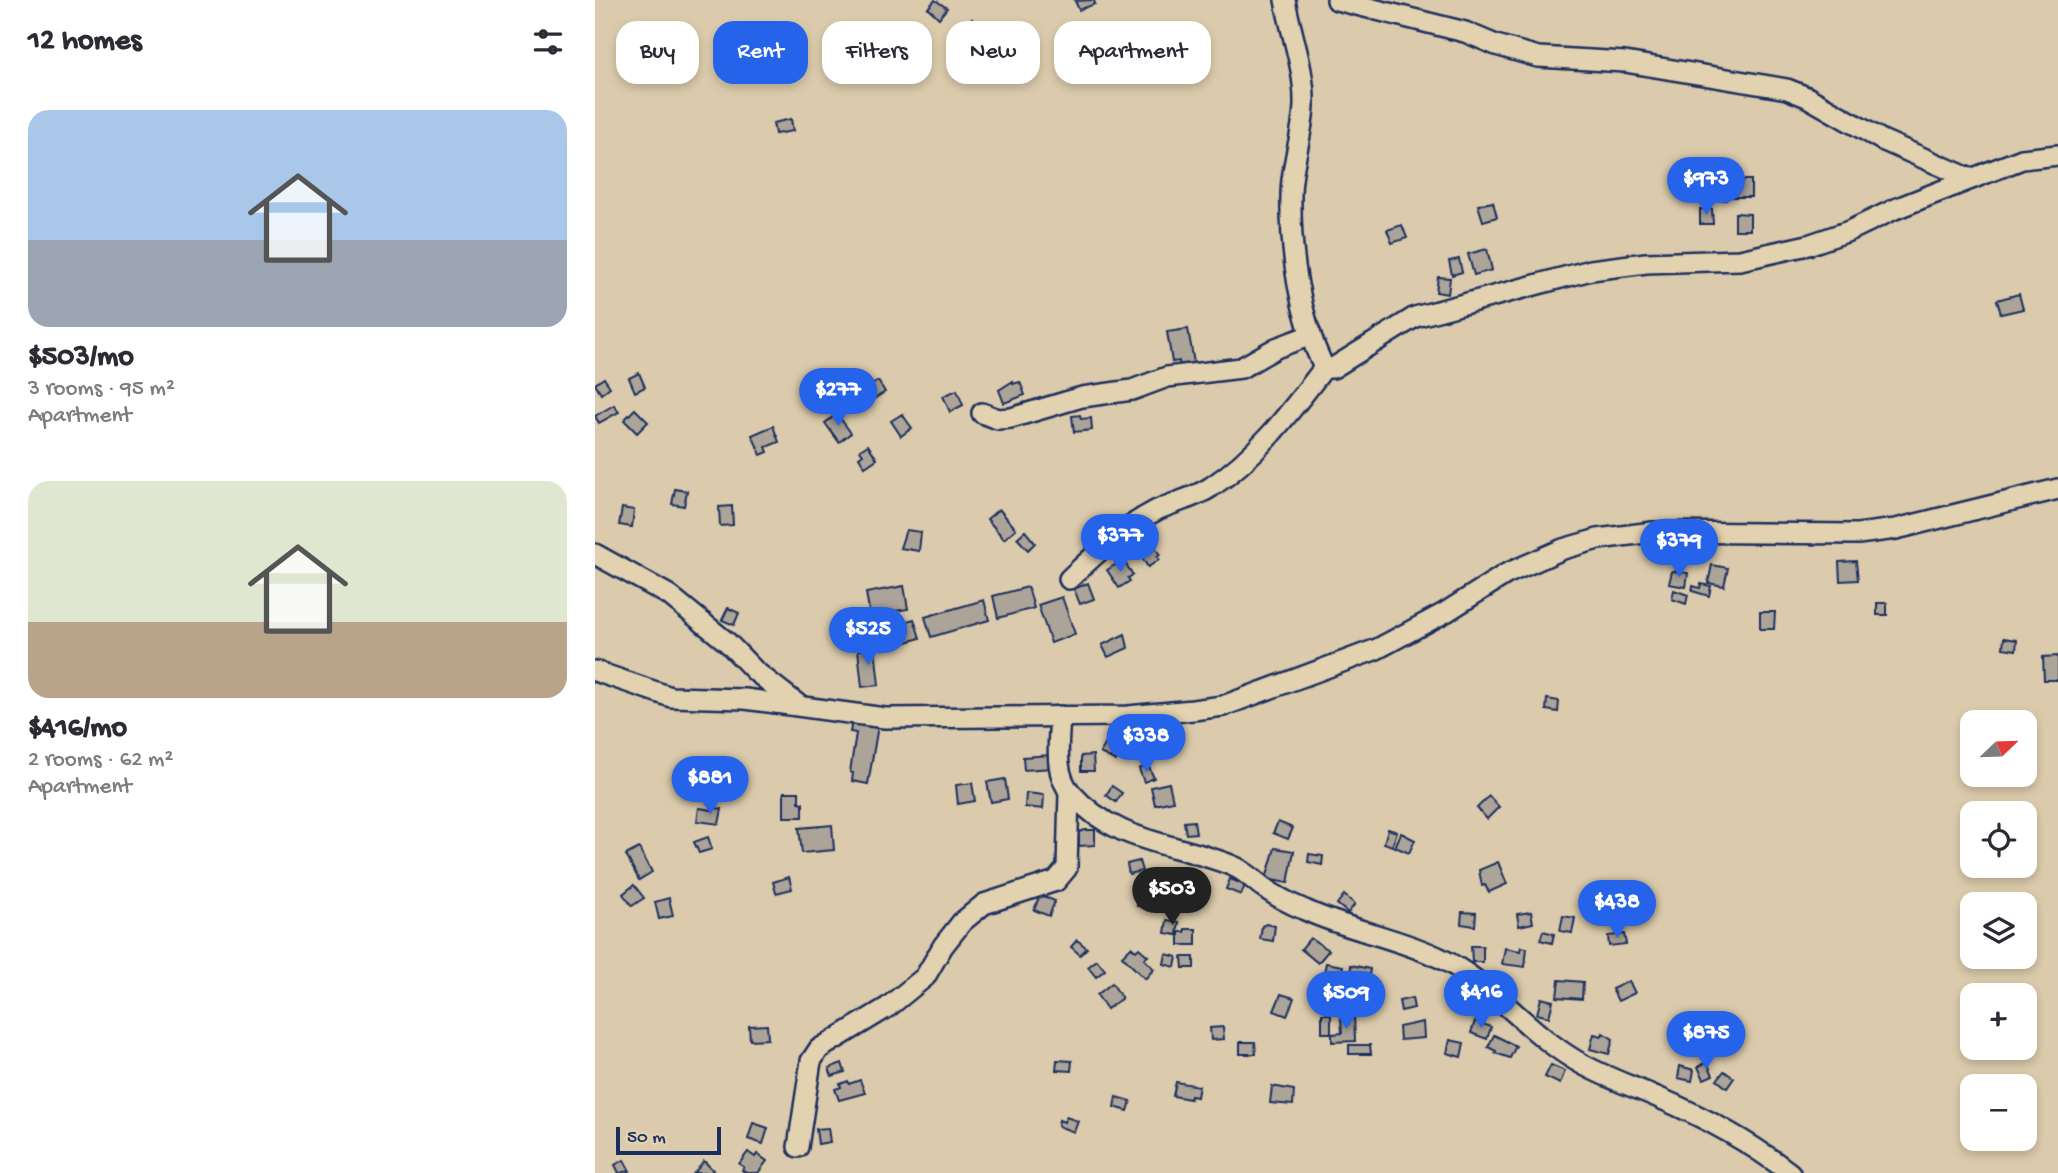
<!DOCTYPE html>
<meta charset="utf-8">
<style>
:root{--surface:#fff;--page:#f2f2f3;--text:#2b2b33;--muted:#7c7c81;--accent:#2563eb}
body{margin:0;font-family:"Gochi Hand",sans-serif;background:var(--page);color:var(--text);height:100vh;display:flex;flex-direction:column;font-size:26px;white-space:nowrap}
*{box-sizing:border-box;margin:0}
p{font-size:23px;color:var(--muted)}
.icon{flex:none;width:38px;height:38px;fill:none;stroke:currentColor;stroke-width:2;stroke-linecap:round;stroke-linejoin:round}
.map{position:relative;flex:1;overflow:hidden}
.details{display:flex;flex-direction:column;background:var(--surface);width:595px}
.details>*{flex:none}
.guide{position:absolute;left:21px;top:21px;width:665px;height:63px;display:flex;gap:14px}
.needle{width:46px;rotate:67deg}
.controls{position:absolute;left:1365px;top:710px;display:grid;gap:14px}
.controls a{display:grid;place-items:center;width:77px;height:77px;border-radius:14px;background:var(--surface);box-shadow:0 4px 10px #0003;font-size:35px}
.scale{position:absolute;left:21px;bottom:18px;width:105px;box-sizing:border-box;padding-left:7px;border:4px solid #1b2f5e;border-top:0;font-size:19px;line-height:24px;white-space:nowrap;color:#1b2f5e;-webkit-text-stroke:5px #e3d2af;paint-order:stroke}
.price{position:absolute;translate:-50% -60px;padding:0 16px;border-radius:24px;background:var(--accent);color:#fff;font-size:23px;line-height:46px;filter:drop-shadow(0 2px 4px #0008)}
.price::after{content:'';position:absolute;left:50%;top:42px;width:21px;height:16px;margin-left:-10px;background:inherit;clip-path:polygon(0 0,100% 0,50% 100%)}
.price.active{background:#222;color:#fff}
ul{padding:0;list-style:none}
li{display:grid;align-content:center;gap:14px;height:371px;padding:0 28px}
li span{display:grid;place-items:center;height:217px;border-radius:21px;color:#555}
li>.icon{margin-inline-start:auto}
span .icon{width:126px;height:126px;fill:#fffc;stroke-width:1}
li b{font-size:30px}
h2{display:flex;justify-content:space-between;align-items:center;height:84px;padding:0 28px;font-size:30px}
.pill{padding:0 24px;border-radius:21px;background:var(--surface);box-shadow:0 4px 10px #0003;font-size:24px;line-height:63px}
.pill.active{background:var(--accent);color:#fff}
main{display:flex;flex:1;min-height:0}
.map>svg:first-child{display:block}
.building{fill:#aca498;stroke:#1b2f5e;stroke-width:2}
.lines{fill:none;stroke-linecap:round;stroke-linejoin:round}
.minor-casing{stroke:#1b2f5e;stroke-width:24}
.minor{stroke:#e3d2af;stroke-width:19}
</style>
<main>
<section class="details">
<h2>12 homes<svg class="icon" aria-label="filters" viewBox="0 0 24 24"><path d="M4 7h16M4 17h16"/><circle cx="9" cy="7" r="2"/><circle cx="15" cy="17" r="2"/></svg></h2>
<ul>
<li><span style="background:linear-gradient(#a9c7e8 60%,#9aa5b1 0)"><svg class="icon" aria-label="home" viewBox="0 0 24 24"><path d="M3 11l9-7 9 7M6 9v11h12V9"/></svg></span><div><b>$503/mo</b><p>3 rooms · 95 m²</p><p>Apartment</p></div></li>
<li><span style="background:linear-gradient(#dfe7d0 65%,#b9a48a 0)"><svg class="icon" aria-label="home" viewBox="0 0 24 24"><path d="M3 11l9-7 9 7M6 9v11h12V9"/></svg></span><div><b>$416/mo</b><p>2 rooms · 62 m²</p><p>Apartment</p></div></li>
</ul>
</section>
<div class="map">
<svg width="1463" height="1173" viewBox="0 0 1463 1173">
<rect width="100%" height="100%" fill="#dbcbac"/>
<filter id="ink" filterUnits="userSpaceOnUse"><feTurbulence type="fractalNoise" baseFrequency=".0143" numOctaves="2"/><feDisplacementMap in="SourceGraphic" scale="14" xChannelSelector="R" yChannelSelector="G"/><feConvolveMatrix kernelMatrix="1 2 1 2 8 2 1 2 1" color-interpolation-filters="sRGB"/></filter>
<g filter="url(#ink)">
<g class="building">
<polygon points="340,0 352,8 344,18 333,8"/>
<polygon points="499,0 500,4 484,10 480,1"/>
<polygon points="377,19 386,30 376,38 367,27"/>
<polygon points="196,119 198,131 180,134 178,123"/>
<polygon points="1137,180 1156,180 1156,197 1138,197"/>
<polygon points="1086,183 1099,185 1099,197 1085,196"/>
<polygon points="1116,188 1130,188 1131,200 1117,200"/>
<polygon points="898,202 902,217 888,221 883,205"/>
<polygon points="1105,209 1117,209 1118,224 1105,224"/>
<polygon points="1140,213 1155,214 1155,230 1140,230"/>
<polygon points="807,225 812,238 797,243 792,230"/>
<polygon points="892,249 897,270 879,275 873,254"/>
<polygon points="864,259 867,272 857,275 854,261"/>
<polygon points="843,277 855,278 853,294 841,292"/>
<polygon points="1424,294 1428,309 1406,314 1402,300"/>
<polygon points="593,329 599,363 585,366 584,361 577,362 572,332"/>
<polygon points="44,373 50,387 40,392 34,378"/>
<polygon points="9,378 15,387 6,394 0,384"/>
<polygon points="283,381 290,392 274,402 267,391"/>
<polygon points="418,381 418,384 425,382 430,395 409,403 404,390"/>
<polygon points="362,390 368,405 355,412 348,396"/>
<polygon points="19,405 24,412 4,423 0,416"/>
<polygon points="40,409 53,422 42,433 29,420"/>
<polygon points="242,414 256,433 244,442 230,423"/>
<polygon points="307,414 317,428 306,436 296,421"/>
<polygon points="485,415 486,419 496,418 497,430 479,432 477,416"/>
<polygon points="178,426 184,442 171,447 173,452 166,455 157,435"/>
<polygon points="273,445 282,459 270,467 264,457 268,454 265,450"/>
<polygon points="80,489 92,491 89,506 77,504"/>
<polygon points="137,506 138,525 125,526 124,507"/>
<polygon points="27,508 39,510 37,527 24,525"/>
<polygon points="404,509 421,529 409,539 392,519"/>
<polygon points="311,530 326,532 324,551 305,548"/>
<polygon points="430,531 440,543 433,550 422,538"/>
<polygon points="556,541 565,555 562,557 564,560 553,567 542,550"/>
<polygon points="528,560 538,575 533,578 535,581 524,588 512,570"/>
<polygon points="1261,561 1263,580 1245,581 1244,562"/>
<polygon points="1117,565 1133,568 1129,586 1113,583"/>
<polygon points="1077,571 1093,573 1091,587 1074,584"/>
<polygon points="493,583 499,599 485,604 479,589"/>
<polygon points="1106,584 1116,586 1114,596 1097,591 1098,586 1105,588"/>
<polygon points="309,586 313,609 275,615 271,593"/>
<polygon points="433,587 439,608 403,618 398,596"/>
<polygon points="1079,590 1093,595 1091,604 1077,599"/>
<polygon points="467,597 480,634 456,643 443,605"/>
<polygon points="389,600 394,620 336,637 330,617"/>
<rect x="1282" y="603" width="10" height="12"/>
<polygon points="133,608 144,613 139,625 127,620"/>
<polygon points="1165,612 1180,612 1179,629 1165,629"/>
<polygon points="319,619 325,638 288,649 282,630"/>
<polygon points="530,634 533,648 513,657 507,645"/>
<polygon points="1409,638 1422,640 1421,650 1408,648"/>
<polygon points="280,648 284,685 267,687 263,650"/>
<polygon points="1463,656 1463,680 1449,680 1448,657"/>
<polygon points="952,699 964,701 963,712 951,710"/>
<polygon points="257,721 283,726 273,784 257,781 258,773 255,772 261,733 255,732"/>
<polygon points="511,743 526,751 521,761 505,753"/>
<polygon points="456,755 457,768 429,770 428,757"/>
<polygon points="498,755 499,771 486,771 486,756"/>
<polygon points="553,765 559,778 549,782 544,769"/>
<polygon points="410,779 413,799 396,802 392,782"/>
<polygon points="377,783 380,801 363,804 361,785"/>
<polygon points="574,783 578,801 560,805 556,787"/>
<polygon points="517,786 527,793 521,802 511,795"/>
<polygon points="189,792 204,792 204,802 208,803 208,817 189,817"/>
<polygon points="431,793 449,795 448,809 430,807"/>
<polygon points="894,796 904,807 892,819 882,808"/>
<polygon points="117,807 127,809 124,824 102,821 104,808 117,810"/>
<polygon points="599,821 601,833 591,834 589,822"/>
<polygon points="683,822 698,828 693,839 678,833"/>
<polygon points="237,825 239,850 207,853 204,828"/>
<polygon points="793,829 802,832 797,846 789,843"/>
<polygon points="490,830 500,830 500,845 484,846 484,832"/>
<polygon points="806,833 820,840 814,853 800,847"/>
<polygon points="113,837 117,849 104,853 99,842"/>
<polygon points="44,848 57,872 44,880 31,855"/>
<polygon points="680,848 699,851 693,883 671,879"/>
<polygon points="714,854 728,856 727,865 713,862"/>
<polygon points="544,861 547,871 534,874 532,864"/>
<polygon points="903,862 912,884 894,892 890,885 887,886 884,870"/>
<polygon points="586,870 601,874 598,884 583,880"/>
<polygon points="194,877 197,889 181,893 178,882"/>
<polygon points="635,879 650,885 646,895 631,889"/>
<polygon points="39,885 49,898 37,906 28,894"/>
<polygon points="1029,886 1038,886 1039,904 1020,905 1020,889 1029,889"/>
<polygon points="543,893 560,895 558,907 542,906"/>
<polygon points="445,895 460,901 454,916 439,910"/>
<polygon points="749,895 760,904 753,913 742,904"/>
<polygon points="74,898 78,916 64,919 60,902"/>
<polygon points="867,912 881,913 880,926 866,924"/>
<polygon points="936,912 938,923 924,926 922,914"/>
<polygon points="968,916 980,918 977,933 965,931"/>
<polygon points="572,920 584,922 582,935 570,933"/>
<polygon points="671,924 680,926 678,941 665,939 667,926"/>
<polygon points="590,929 601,929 601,945 584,945 584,932 590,932"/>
<polygon points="948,931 959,934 957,943 945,940"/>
<polygon points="1029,934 1031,944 1014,946 1013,936"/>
<polygon points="715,938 734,950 723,963 706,949"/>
<polygon points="482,940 492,948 485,955 476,947"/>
<polygon points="876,946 888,946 888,962 877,962"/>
<polygon points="536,947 541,951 544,948 553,956 549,959 559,969 550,979 527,956"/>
<polygon points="926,947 932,948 930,967 907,964 910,948 925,951"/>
<polygon points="571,954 582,957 580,967 569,964"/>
<polygon points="587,957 599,957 599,968 588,968"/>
<polygon points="502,960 510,970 501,977 493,967"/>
<polygon points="731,963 748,966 743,991 726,987"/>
<polygon points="756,965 775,969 773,982 755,980"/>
<polygon points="964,980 988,982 987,999 962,997"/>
<polygon points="1034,981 1040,993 1023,1001 1017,989"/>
<polygon points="517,983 527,998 512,1009 502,995"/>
<polygon points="686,994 699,998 692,1016 679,1011"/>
<polygon points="817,998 819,1008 806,1011 804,1001"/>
<polygon points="946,998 958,1001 954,1017 942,1014"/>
<rect x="727" y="1014" width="9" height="19"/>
<polygon points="759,1016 760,1041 737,1042 737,1034 747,1033 746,1017"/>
<polygon points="880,1021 896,1027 892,1039 876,1033"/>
<polygon points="828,1022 829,1038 805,1040 804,1027"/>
<polygon points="172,1025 173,1039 155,1040 154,1026"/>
<polygon points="1103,1025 1108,1037 1098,1041 1093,1029"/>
<polygon points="628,1027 629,1039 616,1040 615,1028"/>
<polygon points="1008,1033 1018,1039 1014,1054 995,1049 999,1034 1007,1036"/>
<polygon points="899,1035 921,1046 915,1058 900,1053 901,1051 893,1047"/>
<polygon points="855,1040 869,1043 866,1057 852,1053"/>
<polygon points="645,1042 660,1042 661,1054 645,1054"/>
<polygon points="754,1045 775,1045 776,1054 754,1054"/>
<polygon points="462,1060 477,1061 476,1071 461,1070"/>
<polygon points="1112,1062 1118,1075 1109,1079 1103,1067"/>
<polygon points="247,1063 250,1072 237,1076 234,1068"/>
<polygon points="956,1065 970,1071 965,1084 950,1077"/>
<polygon points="1085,1066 1099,1070 1097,1081 1083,1078"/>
<polygon points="1129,1071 1139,1078 1132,1088 1122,1080"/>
<polygon points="265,1080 270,1093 244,1100 240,1089 246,1087 245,1084 253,1081 254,1084"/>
<polygon points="581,1082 604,1086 602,1097 596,1096 595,1099 578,1096"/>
<polygon points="677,1086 699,1090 698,1105 675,1103"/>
<polygon points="521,1097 536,1101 533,1111 519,1107"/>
<polygon points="471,1117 483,1121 479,1132 463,1126 464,1120 469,1122"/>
<polygon points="158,1123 173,1128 168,1144 153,1139"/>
<polygon points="233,1128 235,1142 223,1144 221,1129"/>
<polygon points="153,1152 160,1157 162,1154 172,1161 163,1173 151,1173 147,1170 149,1167 144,1164"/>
<polygon points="29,1160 35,1171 24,1173 20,1165"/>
<polygon points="109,1161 118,1170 115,1173 99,1173"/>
</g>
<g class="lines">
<defs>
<g id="minor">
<path d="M690,0C696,35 710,69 709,105C708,135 696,165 696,195C695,252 704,316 729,368"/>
<polyline points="742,0 870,32 901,45 943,57 1030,62 1192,89 1212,97 1287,140 1376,179"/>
<polyline points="729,368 738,368 820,317 996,270 1051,263 1145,260 1213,245 1254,231 1300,209 1427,159 1463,155"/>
<polyline points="387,413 403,419 416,418 487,397 537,390 572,377 646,368 681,348 716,335"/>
<polyline points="0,554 74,595 133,643 160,671 205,706"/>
<path d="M474,579C502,553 527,528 562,510C579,502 600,498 616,487C662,457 696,411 729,368"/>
<polyline points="0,671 76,697 150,699 290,718 533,716 598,710 628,706 782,649 851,612 911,574 968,549 1003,539 1058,532 1263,534 1301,529 1463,489"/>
<path d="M465,716C464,740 458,774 476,793C521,844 579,842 638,866C649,870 658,880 668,887C680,896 696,904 710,910C753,930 801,937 845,958C896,982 931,1031 980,1060C1006,1076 1034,1085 1062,1097C1109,1117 1155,1142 1195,1173"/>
<polyline points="203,1147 216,1061 224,1049 293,1007 330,977 348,946 367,922 389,904 461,881 472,868 474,792"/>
</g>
</defs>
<use href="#minor" class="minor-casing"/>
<use href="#minor" class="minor"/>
</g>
</g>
</svg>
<div class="controls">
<a><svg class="needle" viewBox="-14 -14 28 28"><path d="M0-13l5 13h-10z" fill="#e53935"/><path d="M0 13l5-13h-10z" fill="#7c7c81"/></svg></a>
<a><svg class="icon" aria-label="locate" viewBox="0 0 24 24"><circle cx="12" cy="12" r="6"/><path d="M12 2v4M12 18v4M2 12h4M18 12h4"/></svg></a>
<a><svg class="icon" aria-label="layers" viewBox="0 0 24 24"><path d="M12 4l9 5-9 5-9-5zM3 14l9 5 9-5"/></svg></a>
<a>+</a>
<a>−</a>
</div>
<div class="scale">50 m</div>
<b class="price" style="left:1111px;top:217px">$973</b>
<b class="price" style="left:243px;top:428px">$277</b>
<b class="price" style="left:525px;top:574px">$377</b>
<b class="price" style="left:1084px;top:579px">$379</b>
<b class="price" style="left:273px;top:667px">$525</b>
<b class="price" style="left:551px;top:774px">$338</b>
<b class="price" style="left:115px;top:816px">$881</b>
<b class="price active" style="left:577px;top:927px">$503</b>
<b class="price" style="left:1022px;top:940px">$438</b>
<b class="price" style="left:886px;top:1030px">$416</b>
<b class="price" style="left:751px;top:1031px">$509</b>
<b class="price" style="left:1111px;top:1071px">$875</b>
<div class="guide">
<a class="pill">Buy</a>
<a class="pill active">Rent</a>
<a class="pill">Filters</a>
<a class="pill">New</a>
<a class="pill">Apartment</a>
</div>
</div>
</main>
